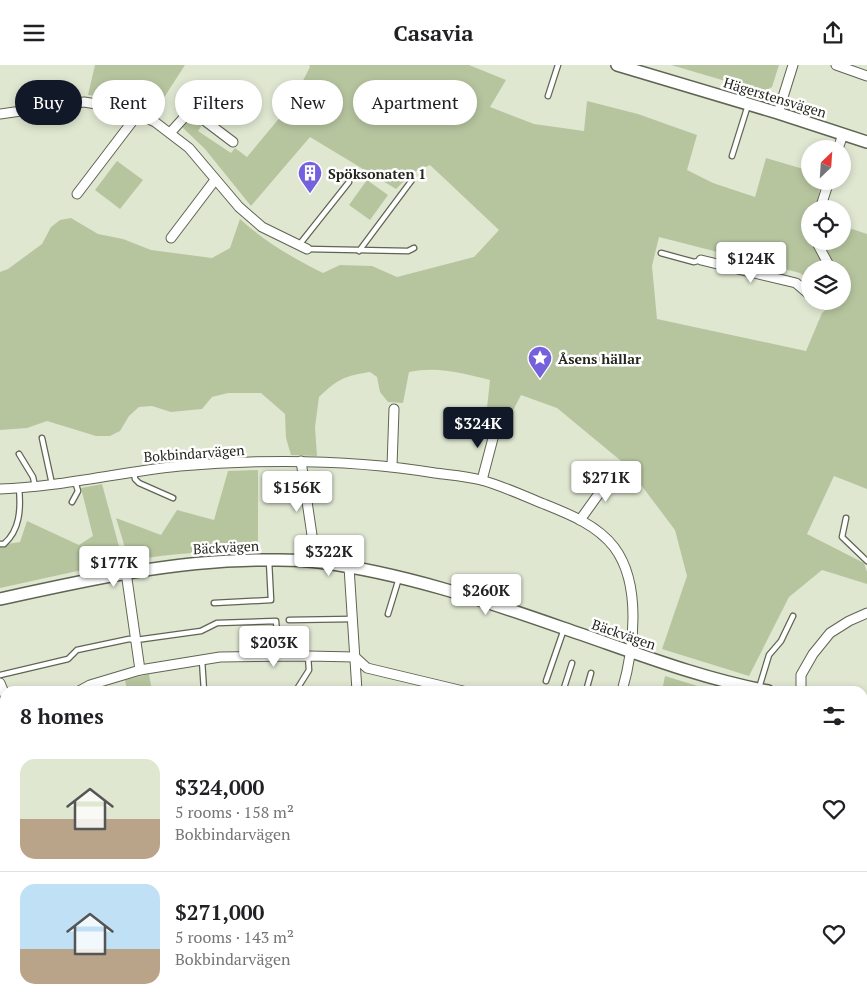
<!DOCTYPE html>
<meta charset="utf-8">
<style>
:root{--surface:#fff;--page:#f2f2f2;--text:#202124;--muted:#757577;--line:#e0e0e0;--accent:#111827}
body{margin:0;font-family:"PT Serif",serif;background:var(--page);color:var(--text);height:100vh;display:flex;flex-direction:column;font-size:19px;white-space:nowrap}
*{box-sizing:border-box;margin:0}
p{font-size:16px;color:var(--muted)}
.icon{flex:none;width:28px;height:28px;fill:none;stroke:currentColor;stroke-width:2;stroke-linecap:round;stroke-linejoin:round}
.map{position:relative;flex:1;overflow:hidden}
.details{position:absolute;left:0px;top:621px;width:868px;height:321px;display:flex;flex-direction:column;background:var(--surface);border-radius:15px 15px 0 0;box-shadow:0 2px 8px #0003}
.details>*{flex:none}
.guide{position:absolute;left:15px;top:15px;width:500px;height:45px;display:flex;gap:10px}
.needle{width:32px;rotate:25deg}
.controls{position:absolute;left:801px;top:75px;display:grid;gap:10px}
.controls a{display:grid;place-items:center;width:50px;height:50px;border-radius:50%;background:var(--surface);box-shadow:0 2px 8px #0003;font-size:25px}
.price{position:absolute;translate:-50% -42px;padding:0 11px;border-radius:5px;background:#fff;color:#222;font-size:16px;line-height:32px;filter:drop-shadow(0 1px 2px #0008)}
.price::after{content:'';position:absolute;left:50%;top:30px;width:15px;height:11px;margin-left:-8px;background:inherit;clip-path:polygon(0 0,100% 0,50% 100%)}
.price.active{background:var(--accent);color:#fff}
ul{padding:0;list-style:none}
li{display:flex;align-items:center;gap:15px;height:125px;padding:0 20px}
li+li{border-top:1px solid var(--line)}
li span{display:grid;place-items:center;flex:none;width:140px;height:100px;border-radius:15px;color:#555}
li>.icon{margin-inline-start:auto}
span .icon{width:60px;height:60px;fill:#fffc;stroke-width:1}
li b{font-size:21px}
h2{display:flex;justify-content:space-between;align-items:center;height:60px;padding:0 20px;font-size:21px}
.chip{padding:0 18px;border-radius:22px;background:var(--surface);box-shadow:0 2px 8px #0003;font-size:18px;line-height:45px}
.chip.active{background:var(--accent);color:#fff}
header{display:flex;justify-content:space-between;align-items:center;height:65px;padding:0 20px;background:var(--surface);font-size:22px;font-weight:600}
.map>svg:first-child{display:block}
.green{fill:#b7c59f}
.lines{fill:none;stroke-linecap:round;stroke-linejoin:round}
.service-casing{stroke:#5e6552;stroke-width:7}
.minor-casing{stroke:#5e6552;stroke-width:11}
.tertiary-casing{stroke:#5e6552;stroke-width:14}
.service{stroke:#fff;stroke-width:4.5}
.minor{stroke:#fff;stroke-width:9}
.tertiary{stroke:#fff;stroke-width:11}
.labels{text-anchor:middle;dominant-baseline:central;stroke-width:5;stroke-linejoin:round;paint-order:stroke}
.street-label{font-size:14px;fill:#24261e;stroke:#fff}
.poi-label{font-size:14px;font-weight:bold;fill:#24261e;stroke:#fff;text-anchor:start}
</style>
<header><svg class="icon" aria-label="menu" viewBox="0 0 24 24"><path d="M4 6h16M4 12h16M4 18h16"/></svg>Casavia<svg class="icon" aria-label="share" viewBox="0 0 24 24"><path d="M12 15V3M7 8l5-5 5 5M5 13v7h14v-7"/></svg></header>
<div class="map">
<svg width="867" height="942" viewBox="0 0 867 942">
<rect width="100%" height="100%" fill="#dfe7d1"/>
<g class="green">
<polygon points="95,0 185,0 156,45 119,33 88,30"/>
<path d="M309,0H469L506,15L490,42L534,59L584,66L587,36L638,49L697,70L687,105L713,118L755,132L766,93L810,106V116H822L815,144H810V176H813L826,204H810V217L800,208L659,172L652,201L657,254L806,286L822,248L836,236H842L844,220L842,204H837L822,176H842L843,161L867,169V424L834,411L807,469L864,498L867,507V519L822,505L789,532L749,611L662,584L687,511L675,465L626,400L557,343L521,330L506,359L486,352L490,315C461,308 439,301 409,307L403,338L388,337L380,327L377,312L370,307C344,311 338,314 319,332L315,362L317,391L291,390L286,373L285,349L261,328H228L212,332L202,344L171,347L152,341L139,342L129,351L120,366L110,371H96L47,356L27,363L0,365V207L8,204L42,179L51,162L60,155L71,153L98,169L123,174L151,185L212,193L230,183L240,154C265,177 293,193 323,208L340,200L372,201L397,212L474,192L499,165L430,100L412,108L396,124L310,72L251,141L205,84L181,61L187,55L196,56L202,60L198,66L231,88L235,83L247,92L291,39L310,2Z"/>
<polygon points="671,0 779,0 772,22 763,27"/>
<polygon points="117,96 143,115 120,144 95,125"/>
<polygon points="367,115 388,130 370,155 349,140"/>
<path d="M258,405V485C215,486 172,488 129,496L116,453L161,470L177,445L214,455L228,406Z"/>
<polygon points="102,419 123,496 0,523 0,480 20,477 27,456 79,480 93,471 81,423"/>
<polygon points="149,609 152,626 127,626 125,615"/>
<polygon points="665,611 714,626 662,626"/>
<polygon points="863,727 867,728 867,829 863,830"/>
<polygon points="0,752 5,769 5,796 0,791"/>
<polygon points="5,868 5,920 0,918 0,884"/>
<polygon points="118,938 309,938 307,942 119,942"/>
<polygon points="518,938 555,938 554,942 540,942"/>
</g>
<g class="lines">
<defs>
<g id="service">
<polyline points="548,31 558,0"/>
<polyline points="732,91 748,40"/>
<polyline points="299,180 349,117"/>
<polyline points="307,184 408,186 414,183"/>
<polyline points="359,186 412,115"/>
<polyline points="661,188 694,197 701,195"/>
<polyline points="42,373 52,419"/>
<polyline points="19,389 33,412 35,421"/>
<polyline points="134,407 135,414 139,418 173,433"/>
<polyline points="72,437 78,426 75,416"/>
<polyline points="846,453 842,472 867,496"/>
<path d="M0,479H4C20,465 21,444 19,423"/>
<polyline points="214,538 271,535 269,496"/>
<polyline points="388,549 399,513"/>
<polyline points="289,555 352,554"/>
<polyline points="202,595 204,626"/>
<polyline points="0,610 68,594 77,585 129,574 136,575 201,566 217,558 276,556 279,591"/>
<polyline points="546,616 564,564"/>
<polyline points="759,623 769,590 781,576 793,551"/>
<polyline points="297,624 309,605 308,591"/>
<polyline points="563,626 572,598"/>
<polyline points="586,626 591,608"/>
<polyline points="0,695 5,694"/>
<polyline points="0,837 4,824"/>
</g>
<g id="minor">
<polyline points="836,0 867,11"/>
<polyline points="778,48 793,0"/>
<polyline points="0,49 84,37 115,42 138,49 155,57 189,83 239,142 262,162 307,184"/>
<polyline points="170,68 189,47 196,49 233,77"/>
<polyline points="838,84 843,69"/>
<polyline points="77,129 138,49"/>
<polyline points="820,144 829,116"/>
<polyline points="171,173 215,115"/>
<polyline points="816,176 831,204"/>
<polyline points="701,195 796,218 810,230"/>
<polyline points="816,236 823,239 831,236"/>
<polyline points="301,396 316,497"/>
<polyline points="392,401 394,344"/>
<polyline points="482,415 497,358"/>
<path d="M0,424C60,422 120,407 180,401C264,394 351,394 435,408C450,410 466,411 481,415C503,421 524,431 544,439C569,449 597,460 614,482C642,519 634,584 622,626"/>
<polyline points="580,455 613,409"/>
<polyline points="349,502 357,626"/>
<polyline points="126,507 140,605"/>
<polyline points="0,618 5,630"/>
<polyline points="79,626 90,620 140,605 220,592 308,591 355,592 367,603 463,626"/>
<polyline points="801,626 801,610 813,589 830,568 849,556 867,548"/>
<polyline points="862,669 867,648"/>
<polyline points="0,860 5,862"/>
<polyline points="862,912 867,912"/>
<polyline points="366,942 367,938"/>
<polyline points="468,942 469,938"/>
<polyline points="594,942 594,938"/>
<polyline points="666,942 667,938"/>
</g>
<g id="tertiary">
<polyline points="617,0 778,48 867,77"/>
<path d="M0,534C86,515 171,496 259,495C278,495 299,494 318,497C403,508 483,535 563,563C631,586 698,613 768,626"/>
<polyline points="862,639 867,639"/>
</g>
</defs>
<use href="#service" class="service-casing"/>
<use href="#minor" class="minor-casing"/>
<use href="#tertiary" class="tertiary-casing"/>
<use href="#service" class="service"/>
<use href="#minor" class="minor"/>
<use href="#tertiary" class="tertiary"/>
</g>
<defs>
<symbol id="building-pin" viewBox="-11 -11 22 30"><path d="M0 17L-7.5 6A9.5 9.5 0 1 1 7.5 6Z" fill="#7561dc" stroke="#fff"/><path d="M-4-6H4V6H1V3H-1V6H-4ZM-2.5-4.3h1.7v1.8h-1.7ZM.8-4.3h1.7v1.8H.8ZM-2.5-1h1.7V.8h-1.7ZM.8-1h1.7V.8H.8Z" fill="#fff"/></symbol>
<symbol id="sight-pin" viewBox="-11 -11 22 30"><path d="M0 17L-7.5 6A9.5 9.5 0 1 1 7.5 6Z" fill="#7561dc" stroke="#fff"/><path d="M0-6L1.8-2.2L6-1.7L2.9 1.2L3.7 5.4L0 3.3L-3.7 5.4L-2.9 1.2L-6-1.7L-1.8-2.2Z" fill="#fff"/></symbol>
</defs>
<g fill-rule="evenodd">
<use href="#building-pin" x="296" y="94" width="28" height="38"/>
<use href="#sight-pin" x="526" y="279" width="28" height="38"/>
</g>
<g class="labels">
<g class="street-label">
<text transform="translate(775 32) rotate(17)">Hägerstensvägen</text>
<text transform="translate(194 388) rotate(-4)">Bokbindarvägen</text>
<text transform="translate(226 482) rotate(-3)">Bäckvägen</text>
<text transform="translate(624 569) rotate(19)">Bäckvägen</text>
</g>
<g class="poi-label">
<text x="328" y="108">Spöksonaten 1</text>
<text x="558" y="293">Åsens hällar</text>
</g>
</g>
</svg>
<div class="controls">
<a><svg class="needle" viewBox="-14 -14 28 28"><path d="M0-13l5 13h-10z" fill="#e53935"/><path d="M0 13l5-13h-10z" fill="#757577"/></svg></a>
<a><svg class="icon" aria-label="locate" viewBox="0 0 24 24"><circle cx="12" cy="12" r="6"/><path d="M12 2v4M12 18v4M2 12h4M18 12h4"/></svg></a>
<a><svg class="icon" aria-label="layers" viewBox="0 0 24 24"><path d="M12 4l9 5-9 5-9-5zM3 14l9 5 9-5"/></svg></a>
</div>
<b class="price" style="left:751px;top:219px">$124K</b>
<b class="price active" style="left:478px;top:384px">$324K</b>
<b class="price" style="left:606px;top:438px">$271K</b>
<b class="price" style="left:297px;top:448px">$156K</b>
<b class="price" style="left:329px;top:512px">$322K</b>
<b class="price" style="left:114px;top:523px">$177K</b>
<b class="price" style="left:486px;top:551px">$260K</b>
<b class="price" style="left:274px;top:603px">$203K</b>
<div class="guide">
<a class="chip active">Buy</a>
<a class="chip">Rent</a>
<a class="chip">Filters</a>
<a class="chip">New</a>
<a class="chip">Apartment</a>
</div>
<section class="details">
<h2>8 homes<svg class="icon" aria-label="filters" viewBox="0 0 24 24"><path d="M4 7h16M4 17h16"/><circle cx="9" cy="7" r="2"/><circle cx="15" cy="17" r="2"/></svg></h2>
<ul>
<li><span style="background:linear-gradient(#dfe7d0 60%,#b9a48a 0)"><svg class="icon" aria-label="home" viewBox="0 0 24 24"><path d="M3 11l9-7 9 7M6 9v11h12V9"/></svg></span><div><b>$324,000</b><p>5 rooms · 158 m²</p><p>Bokbindarvägen</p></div><svg class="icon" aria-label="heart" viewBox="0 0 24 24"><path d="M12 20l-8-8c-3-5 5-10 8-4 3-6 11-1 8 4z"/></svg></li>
<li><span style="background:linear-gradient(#bfe0f5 65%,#b9a48a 0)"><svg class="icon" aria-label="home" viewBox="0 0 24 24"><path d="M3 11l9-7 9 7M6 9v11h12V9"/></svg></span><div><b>$271,000</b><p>5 rooms · 143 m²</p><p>Bokbindarvägen</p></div><svg class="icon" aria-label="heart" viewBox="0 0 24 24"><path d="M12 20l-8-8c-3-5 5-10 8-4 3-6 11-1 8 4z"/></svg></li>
</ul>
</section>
</div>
